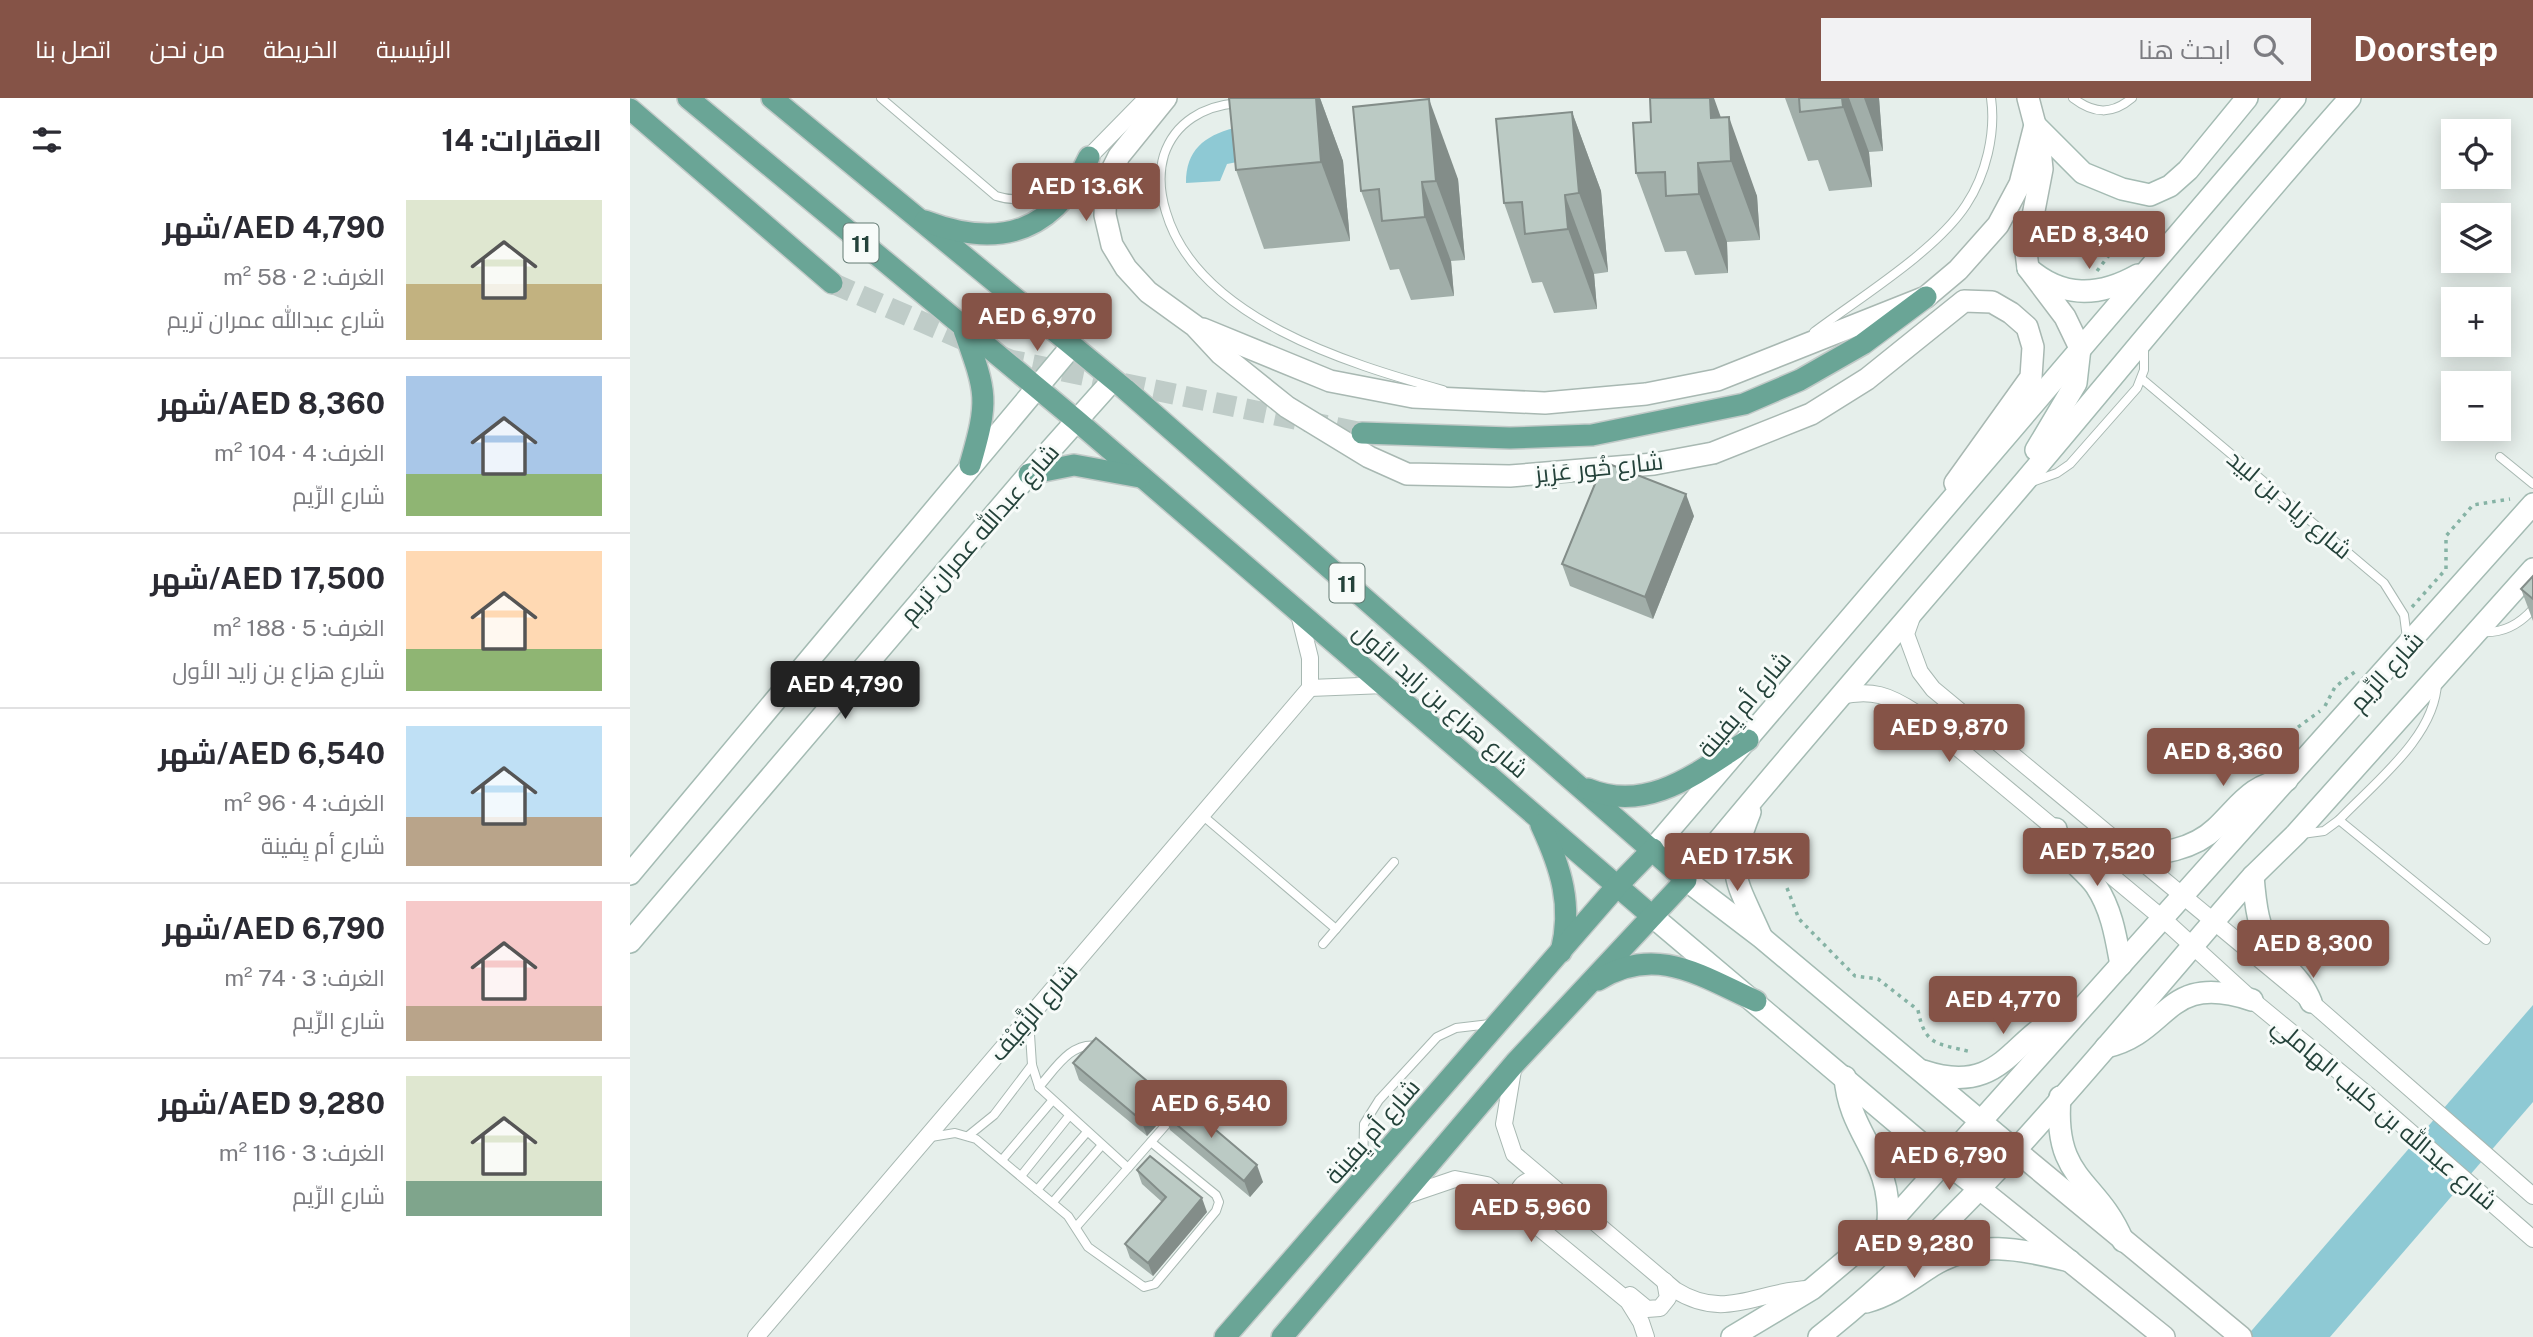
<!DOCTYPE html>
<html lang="ar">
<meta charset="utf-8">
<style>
:root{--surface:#fff;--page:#f2f2f3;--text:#2b2b33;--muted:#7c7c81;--line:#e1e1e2;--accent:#855347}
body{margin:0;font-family:"Public Sans",Cairo,sans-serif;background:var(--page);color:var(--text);direction:rtl;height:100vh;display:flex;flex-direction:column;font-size:26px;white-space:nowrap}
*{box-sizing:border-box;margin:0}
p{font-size:23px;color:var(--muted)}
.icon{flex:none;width:38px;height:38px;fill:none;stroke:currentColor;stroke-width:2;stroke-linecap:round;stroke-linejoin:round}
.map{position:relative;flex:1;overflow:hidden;direction:ltr}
.sheet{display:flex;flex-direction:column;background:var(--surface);width:630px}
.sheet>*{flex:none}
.tools{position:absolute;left:1811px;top:21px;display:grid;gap:14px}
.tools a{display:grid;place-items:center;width:70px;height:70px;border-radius:0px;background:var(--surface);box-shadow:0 4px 18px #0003;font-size:35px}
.price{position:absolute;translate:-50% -60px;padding:0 16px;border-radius:7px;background:var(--accent);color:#fff;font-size:23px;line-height:46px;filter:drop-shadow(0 2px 4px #0008)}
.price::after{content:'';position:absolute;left:50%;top:42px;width:21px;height:16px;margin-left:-10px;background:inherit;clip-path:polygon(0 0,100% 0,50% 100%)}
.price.current{background:#222;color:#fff}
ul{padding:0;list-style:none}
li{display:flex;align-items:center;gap:21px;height:175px;padding:0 28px}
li+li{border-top:2px solid var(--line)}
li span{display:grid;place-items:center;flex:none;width:196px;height:140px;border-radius:0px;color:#555}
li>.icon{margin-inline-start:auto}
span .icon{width:84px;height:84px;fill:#fffc;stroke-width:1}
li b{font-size:30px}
h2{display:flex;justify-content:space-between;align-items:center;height:84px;padding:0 28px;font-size:30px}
header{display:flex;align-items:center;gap:42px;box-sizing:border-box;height:98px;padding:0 35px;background:var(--accent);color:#fff}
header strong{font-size:33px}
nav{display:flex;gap:38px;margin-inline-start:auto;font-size:24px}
.search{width:490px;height:63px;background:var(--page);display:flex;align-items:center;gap:18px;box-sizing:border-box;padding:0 24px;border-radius:0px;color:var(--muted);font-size:26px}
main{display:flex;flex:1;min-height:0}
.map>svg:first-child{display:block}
.water{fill:#8ec9d4}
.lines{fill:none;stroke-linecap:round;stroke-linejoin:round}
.primary-tunnel{stroke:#bfccc8;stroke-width:21;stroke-dasharray:21 10;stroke-linecap:butt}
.service-casing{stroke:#a8b8b2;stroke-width:10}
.minor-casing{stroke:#a8b8b2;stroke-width:18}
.tertiary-casing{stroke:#a8b8b2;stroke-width:24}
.secondary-casing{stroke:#a4bbb3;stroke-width:24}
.primary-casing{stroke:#c2cac8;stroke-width:24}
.path{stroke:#86b3a5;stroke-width:3.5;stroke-dasharray:3.5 5;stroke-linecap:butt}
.service{stroke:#fff;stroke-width:8}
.minor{stroke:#fff;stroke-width:16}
.tertiary{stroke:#fff;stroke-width:21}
.secondary{stroke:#fff;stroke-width:21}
.primary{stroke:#6aa596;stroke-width:21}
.wall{fill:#a1aea9}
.shaded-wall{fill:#838d89}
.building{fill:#bbcac4;stroke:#838d89;stroke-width:2}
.labels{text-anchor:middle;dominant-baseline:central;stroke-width:6;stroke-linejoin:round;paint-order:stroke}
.shield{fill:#f7fbf9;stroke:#637a73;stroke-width:2}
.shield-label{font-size:23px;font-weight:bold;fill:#24423a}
.street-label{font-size:24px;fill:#24423a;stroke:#f7fbf9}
</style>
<header>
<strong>Doorstep</strong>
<div class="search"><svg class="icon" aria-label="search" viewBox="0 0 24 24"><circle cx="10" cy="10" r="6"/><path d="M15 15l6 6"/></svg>ابحث هنا</div>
<nav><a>الرئيسية</a><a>الخريطة</a><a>من نحن</a><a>اتصل بنا</a></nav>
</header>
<main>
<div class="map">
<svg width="1903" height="1239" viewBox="0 0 1903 1239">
<rect width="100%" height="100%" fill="#e6efeb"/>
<g class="water">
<path d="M604,30L607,64L597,66L590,83L556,85C556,52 574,38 604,30Z"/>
<polygon points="1903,907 1903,1004 1700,1239 1616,1239"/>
</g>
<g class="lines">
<polyline class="primary-tunnel" points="202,185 380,262 732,335"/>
<defs>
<g id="service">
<path d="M251,0L366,98C400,109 420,91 446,70"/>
<path d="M1443,0C1464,16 1482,17 1502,0"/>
<path d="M607,5C574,8 545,24 534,57C528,77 530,95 536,114C567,220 719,266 813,292"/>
<path d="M1184,234C1229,200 1306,153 1336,107C1356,77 1366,35 1361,0"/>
<polyline points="1512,281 1754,485 1774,517 1777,540"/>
<polyline points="1870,359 1903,386"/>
<polyline points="1399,385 1427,375 1440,366 1507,290 1514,272 1514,246"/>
<path d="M1850,534C1872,536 1889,527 1903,511"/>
<polyline points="572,717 706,831"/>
<polyline points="1709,722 1856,842"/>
<path d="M1672,736L1694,733L1709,722C1744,685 1806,638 1807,584"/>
<polyline points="693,846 764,764"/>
<polyline points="399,921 402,967 409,989 498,1070"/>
<path d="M409,989C425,971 441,943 468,948"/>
<polyline points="338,1038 364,1017 402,967"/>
<polyline points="301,1039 325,1035 346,1041 438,1118 458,1149 514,1189 525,1186 586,1113 589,1104 586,1097 521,1044"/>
<polyline points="372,1062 422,1003"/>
<polyline points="733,1074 734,1026 749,1002 807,939 826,930 860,926"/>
<polyline points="391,1078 439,1018"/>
<polyline points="407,1092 457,1034"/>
<polyline points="423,1104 472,1047"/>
<polyline points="446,1129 541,1021 543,1006 523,988"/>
</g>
<g id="minor">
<polyline points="459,59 517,0"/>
<polyline points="1282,519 1276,536 1290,574 1303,591 1681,904 1903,1098"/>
<polyline points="680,590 755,587"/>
<path d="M1210,598C1242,591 1259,597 1286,615L1532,820L1622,902L1739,998L1903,1141"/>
<path d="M884,966L874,1026L884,1056L1045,1192C1096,1224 1128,1192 1179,1191"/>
<polyline points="775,1098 825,1081 857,1087 998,1203 1011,1224 1016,1239"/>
<path d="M889,1112C882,1092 894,1077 915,1083"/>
<polyline points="1000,1197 1017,1211 1030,1210 1038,1200 1035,1183"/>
<polyline points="126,1239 680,590 680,560 669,516"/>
</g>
<g id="tertiary">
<polyline points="536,0 489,58 476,84 475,117 482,147 496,170 518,194 565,228 591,256 657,309 739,359 777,376 880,378 1024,366 1083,355 1181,316 1237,281 1334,203 1362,204 1381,215 1397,229 1403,249 1401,279 1325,385"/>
<polyline points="1398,0 1409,42 1412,71 1396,154 1398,170 1435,219 1450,250"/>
<polyline points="573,231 700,283 783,299 915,305 1016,296 1087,282 1296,199 1328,172 1368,127 1390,86 1405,27"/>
<polyline points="1385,1052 1611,1239"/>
<polyline points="1350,1091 1534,1239"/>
</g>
<g id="secondary">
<polyline points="1405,27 1453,75 1492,91 1520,97 1540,88 1558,72 1617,0"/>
<path d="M1398,170C1432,200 1469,199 1508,177"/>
<polyline points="1406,352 1446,285 1450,250"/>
<path d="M1120,714C1095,777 1105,779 1131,838"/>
<path d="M1426,731C1429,759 1451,767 1466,788C1482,812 1486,840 1491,867"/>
<polyline points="1023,751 1665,0"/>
<path d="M1499,755C1529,758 1564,751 1586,730C1610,707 1622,685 1657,682"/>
<polyline points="0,776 441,249"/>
<path d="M1623,778C1625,803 1628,836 1645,856C1659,873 1673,883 1681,904"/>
<polyline points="1022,818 1292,1046 1350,1091"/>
<polyline points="0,844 399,376 482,283"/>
<path d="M1476,949C1541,934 1534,873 1622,902"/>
<path d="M1293,973C1380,1002 1383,926 1446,915"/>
<path d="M1215,979C1219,1038 1263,1059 1258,1127"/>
<path d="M1430,999C1423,1084 1467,1080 1493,1143"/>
<path d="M1385,1052L1132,840L1056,782C1166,647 1282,516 1395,383C1503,255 1609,125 1720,0"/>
<path d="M1236,1204C1262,1197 1280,1182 1302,1168C1346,1140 1393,1152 1440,1163"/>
<polyline points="1102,1239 1182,1191 1258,1127 1903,406"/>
<path d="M1189,1239C1351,1111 1487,933 1623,778L1666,736L1903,471"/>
</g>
<g id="primary">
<polyline points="58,0 446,322 1022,818"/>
<polyline points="142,0 495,291 1056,782 885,965 652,1239"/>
<polyline points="0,11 202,185"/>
<path d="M295,123C371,152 425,134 459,59"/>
<path d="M334,232C357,296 359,301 340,367"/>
<polyline points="732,335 880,340 962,337 1114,306 1170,282 1233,246 1296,199"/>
<polyline points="399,376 444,367 510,379"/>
<path d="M958,691C1019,716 1069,673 1118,642"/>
<path d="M911,727C931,770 943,807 931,854"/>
<path d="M968,882C1026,846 1071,878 1126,903"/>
<polyline points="595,1239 987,788 1023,751"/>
</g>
</defs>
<use href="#service" class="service-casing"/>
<use href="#minor" class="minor-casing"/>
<use href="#tertiary" class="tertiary-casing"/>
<use href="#secondary" class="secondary-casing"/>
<use href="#primary" class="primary-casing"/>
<g class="path">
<polyline points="1467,173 1511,115"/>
<polyline points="1782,509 1816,471 1816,438 1843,407 1880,401"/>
<polyline points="1695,608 1705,589 1726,573"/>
<polyline points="1625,670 1652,641 1690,613"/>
<path d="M1157,790L1169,821L1225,878L1248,881L1288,912C1295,949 1308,945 1341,954"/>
</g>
<use href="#service" class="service"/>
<use href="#minor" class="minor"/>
<use href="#tertiary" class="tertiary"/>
<use href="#secondary" class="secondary"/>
<use href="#primary" class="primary"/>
</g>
<g class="wall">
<polygon points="599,0 690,0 713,63 720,143 634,151 606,72"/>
<polygon points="1155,0 1249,0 1253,53 1239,54 1242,89 1199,93 1188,62 1178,63"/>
<polygon points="723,9 828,81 835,162 821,163 824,198 781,202 769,171 760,172 731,93"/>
<polygon points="942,14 971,93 978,174 964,176 967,211 924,215 912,184 902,185 874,105"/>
<polygon points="1091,19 1127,98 1130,142 1097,144 1098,175 1065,177 1056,153 1035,154 1006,75"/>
<polygon points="1064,418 1023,521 940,488 932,466"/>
<polygon points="1903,478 1903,523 1891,491"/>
<polygon points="443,965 530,994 536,1010 535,1013 633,1084 620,1099 540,1032 535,1018 517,1038 449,982"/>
<polygon points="507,1072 577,1114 523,1178 500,1160 495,1146 532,1104 512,1086"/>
</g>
<g class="shaded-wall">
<polygon points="686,0 690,0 713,63 720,143 691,64"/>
<polygon points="1080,0 1084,0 1100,45 1099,19 1127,98 1130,142 1101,63 1081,20"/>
<polygon points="1212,0 1219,0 1239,54 1242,89 1213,9"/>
<polygon points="1234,0 1249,0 1253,53"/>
<polygon points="799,1 828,81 835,162 806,83"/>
<polygon points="942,14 971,93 978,174 949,95"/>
<polygon points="1068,65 1097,144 1098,175 1069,96"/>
<polygon points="792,84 821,163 824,198 795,119"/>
<polygon points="935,97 964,176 967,211 938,131"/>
<polygon points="1056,396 1064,418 1023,521 1015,499"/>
<polygon points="530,994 536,1010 535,1018 517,1038 511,1022"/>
<polygon points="627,1067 633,1084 620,1099 614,1083"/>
<polygon points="572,1100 577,1114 523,1178 518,1165"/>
</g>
<g class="building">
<polygon points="599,0 686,0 691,64 606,72"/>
<polygon points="1020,0 1080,0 1081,20 1099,19 1101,63 1068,65 1069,96 1036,98 1035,74 1006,75 1003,25 1021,24"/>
<polygon points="1169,0 1212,0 1213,9 1170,14"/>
<polygon points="799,1 806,83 792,84 795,119 752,123 749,91 731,93 723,9"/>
<polygon points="942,14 949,95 935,97 938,131 895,136 892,104 874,105 866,21"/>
<polygon points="974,364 1056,396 1015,499 932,466"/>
<polygon points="1903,478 1903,501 1891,491"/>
<polygon points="466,940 530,994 529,1002 511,1022 443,965"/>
<polygon points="542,1004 549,1010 554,1005 627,1067 614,1083 534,1016"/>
<polygon points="520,1058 572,1100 518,1165 495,1146 536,1099 507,1072"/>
</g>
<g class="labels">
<g class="shield">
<rect x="213.5" y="125.5" width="35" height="39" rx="5"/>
<rect x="699.5" y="465.5" width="35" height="39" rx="5"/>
</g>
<g class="shield-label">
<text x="231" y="145">11</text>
<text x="717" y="485">11</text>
</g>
<g class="street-label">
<text transform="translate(969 369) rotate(-6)">شارع خُور عَزِيز</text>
<text transform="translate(1660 406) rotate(40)">شارع زياد بن لبيد</text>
<text transform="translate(349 435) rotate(-49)">شارع عبدالله عمران تريم</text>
<text transform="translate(1756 573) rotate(-48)">شارع الرِّيم</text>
<text transform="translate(811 602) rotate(41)">شارع هزاع بن زايد الأول</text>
<text transform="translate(1114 606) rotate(-50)">شارع أم يِفينة</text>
<text transform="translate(403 914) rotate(-49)">شارع الزَّفِيْف</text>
<text transform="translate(1755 1015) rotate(40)">شارع عبدالله بن كليب الهاملي</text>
<text transform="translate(742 1033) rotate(-49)">شارع أم يِفينة</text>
</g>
</g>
</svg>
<div class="tools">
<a><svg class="icon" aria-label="locate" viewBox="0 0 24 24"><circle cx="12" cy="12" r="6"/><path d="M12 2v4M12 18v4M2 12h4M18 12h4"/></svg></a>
<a><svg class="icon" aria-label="layers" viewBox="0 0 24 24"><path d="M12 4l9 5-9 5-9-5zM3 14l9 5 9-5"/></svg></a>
<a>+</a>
<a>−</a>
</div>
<b class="price" style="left:456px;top:125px">AED 13.6K</b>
<b class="price" style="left:1459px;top:173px">AED 8,340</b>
<b class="price" style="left:407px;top:255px">AED 6,970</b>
<b class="price current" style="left:215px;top:623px">AED 4,790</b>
<b class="price" style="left:1319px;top:666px">AED 9,870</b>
<b class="price" style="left:1593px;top:690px">AED 8,360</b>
<b class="price" style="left:1467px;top:790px">AED 7,520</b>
<b class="price" style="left:1107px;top:795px">AED 17.5K</b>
<b class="price" style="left:1683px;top:882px">AED 8,300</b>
<b class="price" style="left:1373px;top:938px">AED 4,770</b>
<b class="price" style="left:581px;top:1042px">AED 6,540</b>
<b class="price" style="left:1319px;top:1094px">AED 6,790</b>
<b class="price" style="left:901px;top:1146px">AED 5,960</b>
<b class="price" style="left:1284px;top:1182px">AED 9,280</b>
</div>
<section class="sheet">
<h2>العقارات: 14<svg class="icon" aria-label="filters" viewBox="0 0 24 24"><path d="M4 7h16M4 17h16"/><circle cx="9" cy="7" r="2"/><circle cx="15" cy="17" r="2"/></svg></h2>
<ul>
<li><span style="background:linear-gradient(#dfe7d0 60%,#c2b280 0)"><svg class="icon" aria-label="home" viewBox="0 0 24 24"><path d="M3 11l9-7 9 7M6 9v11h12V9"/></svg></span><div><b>AED 4,790/شهر</b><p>الغرف: 2 · 58 m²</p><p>شارع عبدالله عمران تريم</p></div></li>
<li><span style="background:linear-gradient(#a9c7e8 70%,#8fb573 0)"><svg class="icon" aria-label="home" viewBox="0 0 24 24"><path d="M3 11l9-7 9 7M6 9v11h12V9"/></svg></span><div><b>AED 8,360/شهر</b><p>الغرف: 4 · 104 m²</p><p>شارع الرِّيم</p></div></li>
<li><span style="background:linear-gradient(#ffd9b3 70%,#8fb573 0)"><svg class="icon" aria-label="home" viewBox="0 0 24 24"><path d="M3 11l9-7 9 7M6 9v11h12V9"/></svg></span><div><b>AED 17,500/شهر</b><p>الغرف: 5 · 188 m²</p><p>شارع هزاع بن زايد الأول</p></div></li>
<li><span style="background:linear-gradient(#bfe0f5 65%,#b9a48a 0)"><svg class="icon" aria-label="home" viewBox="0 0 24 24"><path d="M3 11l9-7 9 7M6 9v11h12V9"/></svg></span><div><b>AED 6,540/شهر</b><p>الغرف: 4 · 96 m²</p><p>شارع أم يِفينة</p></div></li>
<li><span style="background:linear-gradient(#f6c9c9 75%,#b9a48a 0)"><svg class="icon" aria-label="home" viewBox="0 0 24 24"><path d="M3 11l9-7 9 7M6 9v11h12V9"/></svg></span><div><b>AED 6,790/شهر</b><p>الغرف: 3 · 74 m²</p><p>شارع الرِّيم</p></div></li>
<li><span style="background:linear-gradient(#dfe7d0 75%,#7fa58c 0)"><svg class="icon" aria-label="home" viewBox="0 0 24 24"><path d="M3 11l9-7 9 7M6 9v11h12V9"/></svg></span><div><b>AED 9,280/شهر</b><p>الغرف: 3 · 116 m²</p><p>شارع الرِّيم</p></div></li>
</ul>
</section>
</main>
